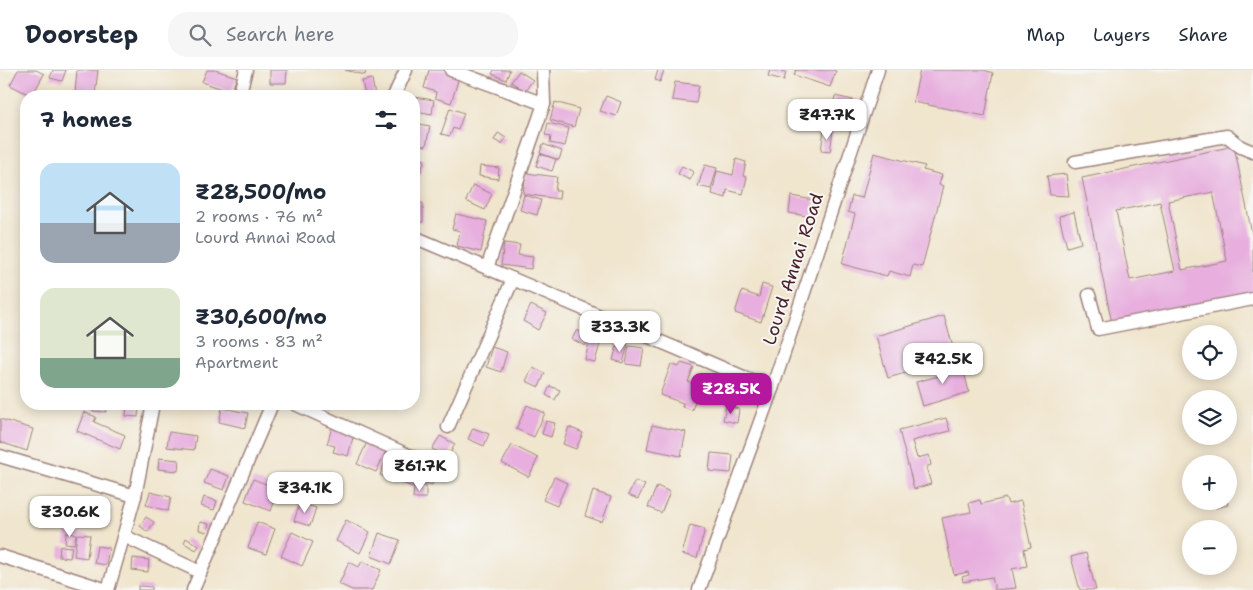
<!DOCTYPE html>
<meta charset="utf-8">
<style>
:root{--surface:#fff;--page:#f6f6f7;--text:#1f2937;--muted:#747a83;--line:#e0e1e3;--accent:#b5179e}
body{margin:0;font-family:"Shantell Sans",sans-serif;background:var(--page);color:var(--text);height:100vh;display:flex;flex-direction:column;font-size:19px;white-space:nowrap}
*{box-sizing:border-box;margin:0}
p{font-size:16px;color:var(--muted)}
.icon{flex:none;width:28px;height:28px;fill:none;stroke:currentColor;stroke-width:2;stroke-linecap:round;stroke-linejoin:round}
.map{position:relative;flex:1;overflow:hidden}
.side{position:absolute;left:20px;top:20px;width:400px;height:320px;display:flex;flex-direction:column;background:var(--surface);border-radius:20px;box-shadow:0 2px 12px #0003}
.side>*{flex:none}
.fabs{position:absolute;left:1182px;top:255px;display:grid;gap:10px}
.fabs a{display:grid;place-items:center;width:55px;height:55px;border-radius:50%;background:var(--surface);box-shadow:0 2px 12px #0003;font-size:25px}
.price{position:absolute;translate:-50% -42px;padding:0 11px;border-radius:10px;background:#fff;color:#222;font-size:16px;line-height:32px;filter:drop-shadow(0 1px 2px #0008)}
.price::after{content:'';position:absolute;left:50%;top:30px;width:15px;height:11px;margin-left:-8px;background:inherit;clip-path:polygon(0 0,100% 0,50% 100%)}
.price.selected{background:var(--accent);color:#fff}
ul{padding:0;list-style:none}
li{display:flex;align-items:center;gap:15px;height:125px;padding:0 20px}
li span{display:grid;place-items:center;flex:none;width:140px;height:100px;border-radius:15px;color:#555}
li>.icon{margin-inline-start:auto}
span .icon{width:60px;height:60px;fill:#fffc;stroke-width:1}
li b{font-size:21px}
h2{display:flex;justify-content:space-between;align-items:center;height:60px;padding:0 20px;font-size:21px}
header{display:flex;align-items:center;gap:30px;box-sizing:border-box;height:70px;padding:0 25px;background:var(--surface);border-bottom:1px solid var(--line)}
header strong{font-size:24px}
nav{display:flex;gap:28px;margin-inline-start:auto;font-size:18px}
.search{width:350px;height:45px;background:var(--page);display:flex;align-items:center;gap:12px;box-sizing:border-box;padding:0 18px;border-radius:20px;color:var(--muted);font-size:19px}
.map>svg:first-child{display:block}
.building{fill:#e7aede;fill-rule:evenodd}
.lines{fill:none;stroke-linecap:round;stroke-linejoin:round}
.minor-casing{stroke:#9d827c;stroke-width:15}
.minor{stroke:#fff;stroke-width:12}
.labels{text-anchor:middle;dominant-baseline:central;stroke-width:4;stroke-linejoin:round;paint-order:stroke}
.street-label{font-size:18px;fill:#4a1f2b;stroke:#f6f6f2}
</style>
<header>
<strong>Doorstep</strong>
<div class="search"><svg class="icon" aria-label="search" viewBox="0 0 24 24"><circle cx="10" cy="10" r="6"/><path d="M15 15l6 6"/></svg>Search here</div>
<nav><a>Map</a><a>Layers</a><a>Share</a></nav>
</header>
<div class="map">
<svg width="1253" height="520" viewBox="0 0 1253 520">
<rect width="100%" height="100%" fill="#f6f6f2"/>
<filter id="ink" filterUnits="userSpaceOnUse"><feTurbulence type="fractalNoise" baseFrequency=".02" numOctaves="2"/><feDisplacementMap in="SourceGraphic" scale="10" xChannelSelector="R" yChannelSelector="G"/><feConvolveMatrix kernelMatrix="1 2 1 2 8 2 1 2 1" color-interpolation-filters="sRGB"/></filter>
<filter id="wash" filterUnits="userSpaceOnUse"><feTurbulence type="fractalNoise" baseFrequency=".0096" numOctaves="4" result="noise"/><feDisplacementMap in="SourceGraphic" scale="20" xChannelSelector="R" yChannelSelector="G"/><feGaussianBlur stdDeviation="1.12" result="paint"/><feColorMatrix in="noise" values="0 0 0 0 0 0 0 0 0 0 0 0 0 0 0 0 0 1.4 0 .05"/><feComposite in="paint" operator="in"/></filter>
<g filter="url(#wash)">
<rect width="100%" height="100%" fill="#f0e5cd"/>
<g id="blocks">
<g class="building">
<polygon points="18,0 36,0 44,4 32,26 10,15"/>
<polygon points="53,0 66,0 62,11 50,8"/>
<polygon points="77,0 98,0 95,25 75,23"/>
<polygon points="207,0 215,0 237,7 231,22 202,12"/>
<polygon points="270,0 287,0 286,13 270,13"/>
<polygon points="345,0 366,0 365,5"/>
<polygon points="429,0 446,0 460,4 451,33 435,28 436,22 424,18"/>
<polygon points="494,0 510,0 506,10 492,4"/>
<polygon points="658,0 664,0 660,12 655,10"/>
<polygon points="770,0 786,2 784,10 768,6"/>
<polygon points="796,0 833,0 836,1 830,17 794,5"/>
<polygon points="920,0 984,0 993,3 985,46 913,32"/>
<polygon points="519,1 533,10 525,21 511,12"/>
<polygon points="372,9 375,26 365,26 362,11"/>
<polygon points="675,12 699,15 696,33 672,30"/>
<polygon points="277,20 289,26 274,26"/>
<polygon points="606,26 621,32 616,46 600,41"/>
<polygon points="835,26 853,30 848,52 830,49"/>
<polygon points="414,27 434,30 432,44 414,41"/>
<polygon points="555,32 579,39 574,57 550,50"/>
<polygon points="450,38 464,43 458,60 453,58 450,66 441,64"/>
<polygon points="414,53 430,56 426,76 414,74"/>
<polygon points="548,53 569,58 565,76 550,73 551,66 545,65"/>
<polygon points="824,59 833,60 830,82 821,81"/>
<polygon points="498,63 506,68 502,74 494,70"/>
<polygon points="543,74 562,81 559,90 540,83"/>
<path d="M1234,76L1253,169V229L1113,258L1082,108ZM1213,122L1227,191L1182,200L1168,131ZM1160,132L1175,201L1130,210L1116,141Z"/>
<polygon points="874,83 925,96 923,100 942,105 939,115 943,116 922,197 913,195 910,207 889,201 887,206 842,194 855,144 848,142 852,126 862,128"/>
<polygon points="540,84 556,89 552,101 536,96"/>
<polygon points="414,86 425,90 417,112 414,111"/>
<polygon points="736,89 746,92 743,106 747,107 743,124 727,120 726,128 712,124 717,101 733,105"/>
<polygon points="705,95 717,98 711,119 698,116"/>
<polygon points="480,96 499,98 498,109 479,106"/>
<polygon points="682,96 694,102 690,110 678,104"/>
<polygon points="526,103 557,107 555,121 560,121 559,129 523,124"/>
<polygon points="1066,104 1069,126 1050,125 1047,106"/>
<polygon points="473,115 492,124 485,140 466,131"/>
<polygon points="524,125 541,130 537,145 520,140"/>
<polygon points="791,126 814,130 812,147 789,143"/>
<polygon points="414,132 423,133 423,152 414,152"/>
<polygon points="1074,142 1081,173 1067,177 1059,146"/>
<polygon points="456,144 487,151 481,182 457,176 460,161 452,159"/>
<polygon points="504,173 520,175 518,185 533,187 531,199 501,195"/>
<polygon points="762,214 772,217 761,252 735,243 742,221 759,227"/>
<polygon points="531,235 547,243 538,260 523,251"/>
<polygon points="944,246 956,288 888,308 876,266"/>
<polygon points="577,260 590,267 585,276 572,269"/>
<polygon points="590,267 601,270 595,292 585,290"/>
<polygon points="618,272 628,275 623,293 613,290"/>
<polygon points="629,276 644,278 641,296 626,294"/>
<polygon points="492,277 507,282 501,302 486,297"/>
<polygon points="953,292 956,300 963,298 969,322 923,336 916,312 943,305 940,295"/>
<polygon points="681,293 694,297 688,312 700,316 692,340 682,337 683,333 660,325 671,294 679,297"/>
<polygon points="533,297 545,303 539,317 526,311"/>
<polygon points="550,316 560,320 555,330 546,325"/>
<polygon points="93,334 107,334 106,342 92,341"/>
<polygon points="127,334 139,334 138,347 126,346"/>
<polygon points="316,334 333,334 330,342 315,337"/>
<polygon points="527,335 545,343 534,367 516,359"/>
<polygon points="726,336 739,339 737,353 723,350"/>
<polygon points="222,338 248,343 245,358 219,352"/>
<polygon points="84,342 96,347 94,352 125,365 120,379 77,361"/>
<polygon points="946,348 950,361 912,371 917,388 929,385 931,395 926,397 931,414 914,419 899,360"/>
<polygon points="0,349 33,359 27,381 0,372"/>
<polygon points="546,351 555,353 551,367 542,364"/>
<polygon points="652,355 686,362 681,386 647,379"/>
<polygon points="332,357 354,364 348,386 333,382 335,376 327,374"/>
<polygon points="569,357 583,363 576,379 563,374"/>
<polygon points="473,358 489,364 484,376 468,369"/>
<polygon points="169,362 196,366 194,380 167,377"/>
<polygon points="440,366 455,374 448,387 432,379"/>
<polygon points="369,368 388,377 376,402 357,394"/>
<polygon points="512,375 538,388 529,407 502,393"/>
<polygon points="390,378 401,383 391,410 380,405"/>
<polygon points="711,383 733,385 731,403 709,401"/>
<polygon points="404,384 422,392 412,417 394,409"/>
<polygon points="427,385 437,389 434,398 437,399 432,415 418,410"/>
<polygon points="159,388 179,390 178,401 158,399"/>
<polygon points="210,399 229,406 224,420 204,413"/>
<polygon points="554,407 567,413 557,436 543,430"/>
<polygon points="253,409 279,419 271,441 245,431"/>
<polygon points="635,411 645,415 638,429 628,425"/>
<polygon points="414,415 426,416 426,428 413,428"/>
<polygon points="657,416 670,422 661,443 648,437"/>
<polygon points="593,421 611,427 602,452 585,446"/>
<polygon points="150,422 171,427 168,441 146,435"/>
<polygon points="204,427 217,431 214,440 201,436"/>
<polygon points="1006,428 1008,434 1021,431 1031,477 1024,479 1027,496 1012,499 1016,518 995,520 992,507 963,512 962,507 969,505 968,502 954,505 942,448 971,442 969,433 980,430 981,434"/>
<polygon points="1214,431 1227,431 1228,435 1216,438"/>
<polygon points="300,433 316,438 310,456 294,451"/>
<polygon points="146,447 154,452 148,462 140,456"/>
<polygon points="346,450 370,462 360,483 336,471"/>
<polygon points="200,452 209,454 207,462 199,460"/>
<polygon points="257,452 275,459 266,484 248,478"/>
<polygon points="690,455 705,459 697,488 682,484"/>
<polygon points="292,462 313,472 302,496 281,486"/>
<polygon points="66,463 76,464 74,474 65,473"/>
<polygon points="379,463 400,470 391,494 371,486"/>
<polygon points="77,464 90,465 87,488 74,486"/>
<polygon points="186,468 199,476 196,480 184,473"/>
<polygon points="60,476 72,477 70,488 59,487"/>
<polygon points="97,476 109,478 106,495 94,493"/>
<polygon points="1086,483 1096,520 1080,520 1071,487"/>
<polygon points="133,488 149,490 148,502 132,500"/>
<polygon points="362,491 381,500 372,520 352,520 339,514 349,492 359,497"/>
<polygon points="138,516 152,517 152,520 138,520"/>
</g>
</g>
</g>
<g filter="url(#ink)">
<use href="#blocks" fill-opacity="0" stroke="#9d827c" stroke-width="1"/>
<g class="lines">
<defs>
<g id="minor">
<polyline points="451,0 544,34"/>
<polyline points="239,26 246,0"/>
<polyline points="394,26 406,0"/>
<polyline points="1075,92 1227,66 1241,77 1253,82"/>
<polyline points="414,167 772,319"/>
<polyline points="487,198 544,34 543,0"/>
<polyline points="1089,225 1098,259 1253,229"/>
<polyline points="295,334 417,389"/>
<polyline points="448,357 513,209"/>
<polyline points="0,386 135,426"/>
<polyline points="124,466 200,502"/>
<polyline points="0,486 107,520"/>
<polyline points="108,520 135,426 153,334"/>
<polyline points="193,520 272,334"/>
<polyline points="699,520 772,319 878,0"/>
</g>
</defs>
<use href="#minor" class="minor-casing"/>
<use href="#minor" class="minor"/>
</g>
</g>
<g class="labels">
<g class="street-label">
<text transform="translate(793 199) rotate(-72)">Lourd Annai Road</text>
</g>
</g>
</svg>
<div class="fabs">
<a><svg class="icon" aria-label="locate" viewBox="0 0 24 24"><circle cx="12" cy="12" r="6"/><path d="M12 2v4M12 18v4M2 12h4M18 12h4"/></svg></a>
<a><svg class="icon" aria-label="layers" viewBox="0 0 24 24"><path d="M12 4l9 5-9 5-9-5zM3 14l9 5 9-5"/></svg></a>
<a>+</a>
<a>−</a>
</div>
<b class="price" style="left:827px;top:71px">₹47.7K</b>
<b class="price" style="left:620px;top:283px">₹33.3K</b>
<b class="price" style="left:943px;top:315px">₹42.5K</b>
<b class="price selected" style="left:731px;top:345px">₹28.5K</b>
<b class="price" style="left:420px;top:422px">₹61.7K</b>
<b class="price" style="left:305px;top:444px">₹34.1K</b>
<b class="price" style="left:70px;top:468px">₹30.6K</b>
<section class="side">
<h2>7 homes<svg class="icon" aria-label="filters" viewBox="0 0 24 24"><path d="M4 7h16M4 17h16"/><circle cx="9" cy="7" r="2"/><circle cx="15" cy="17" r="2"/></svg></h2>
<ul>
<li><span style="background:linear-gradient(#bfe0f5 60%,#9aa5b1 0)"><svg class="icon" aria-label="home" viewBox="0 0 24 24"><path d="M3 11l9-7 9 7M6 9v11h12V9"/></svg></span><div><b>₹28,500/mo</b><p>2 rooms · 76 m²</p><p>Lourd Annai Road</p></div></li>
<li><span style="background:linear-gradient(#dfe7d0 70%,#7fa58c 0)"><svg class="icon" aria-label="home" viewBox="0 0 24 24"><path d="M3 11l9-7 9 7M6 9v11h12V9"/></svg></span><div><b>₹30,600/mo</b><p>3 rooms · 83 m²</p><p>Apartment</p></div></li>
</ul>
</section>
</div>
